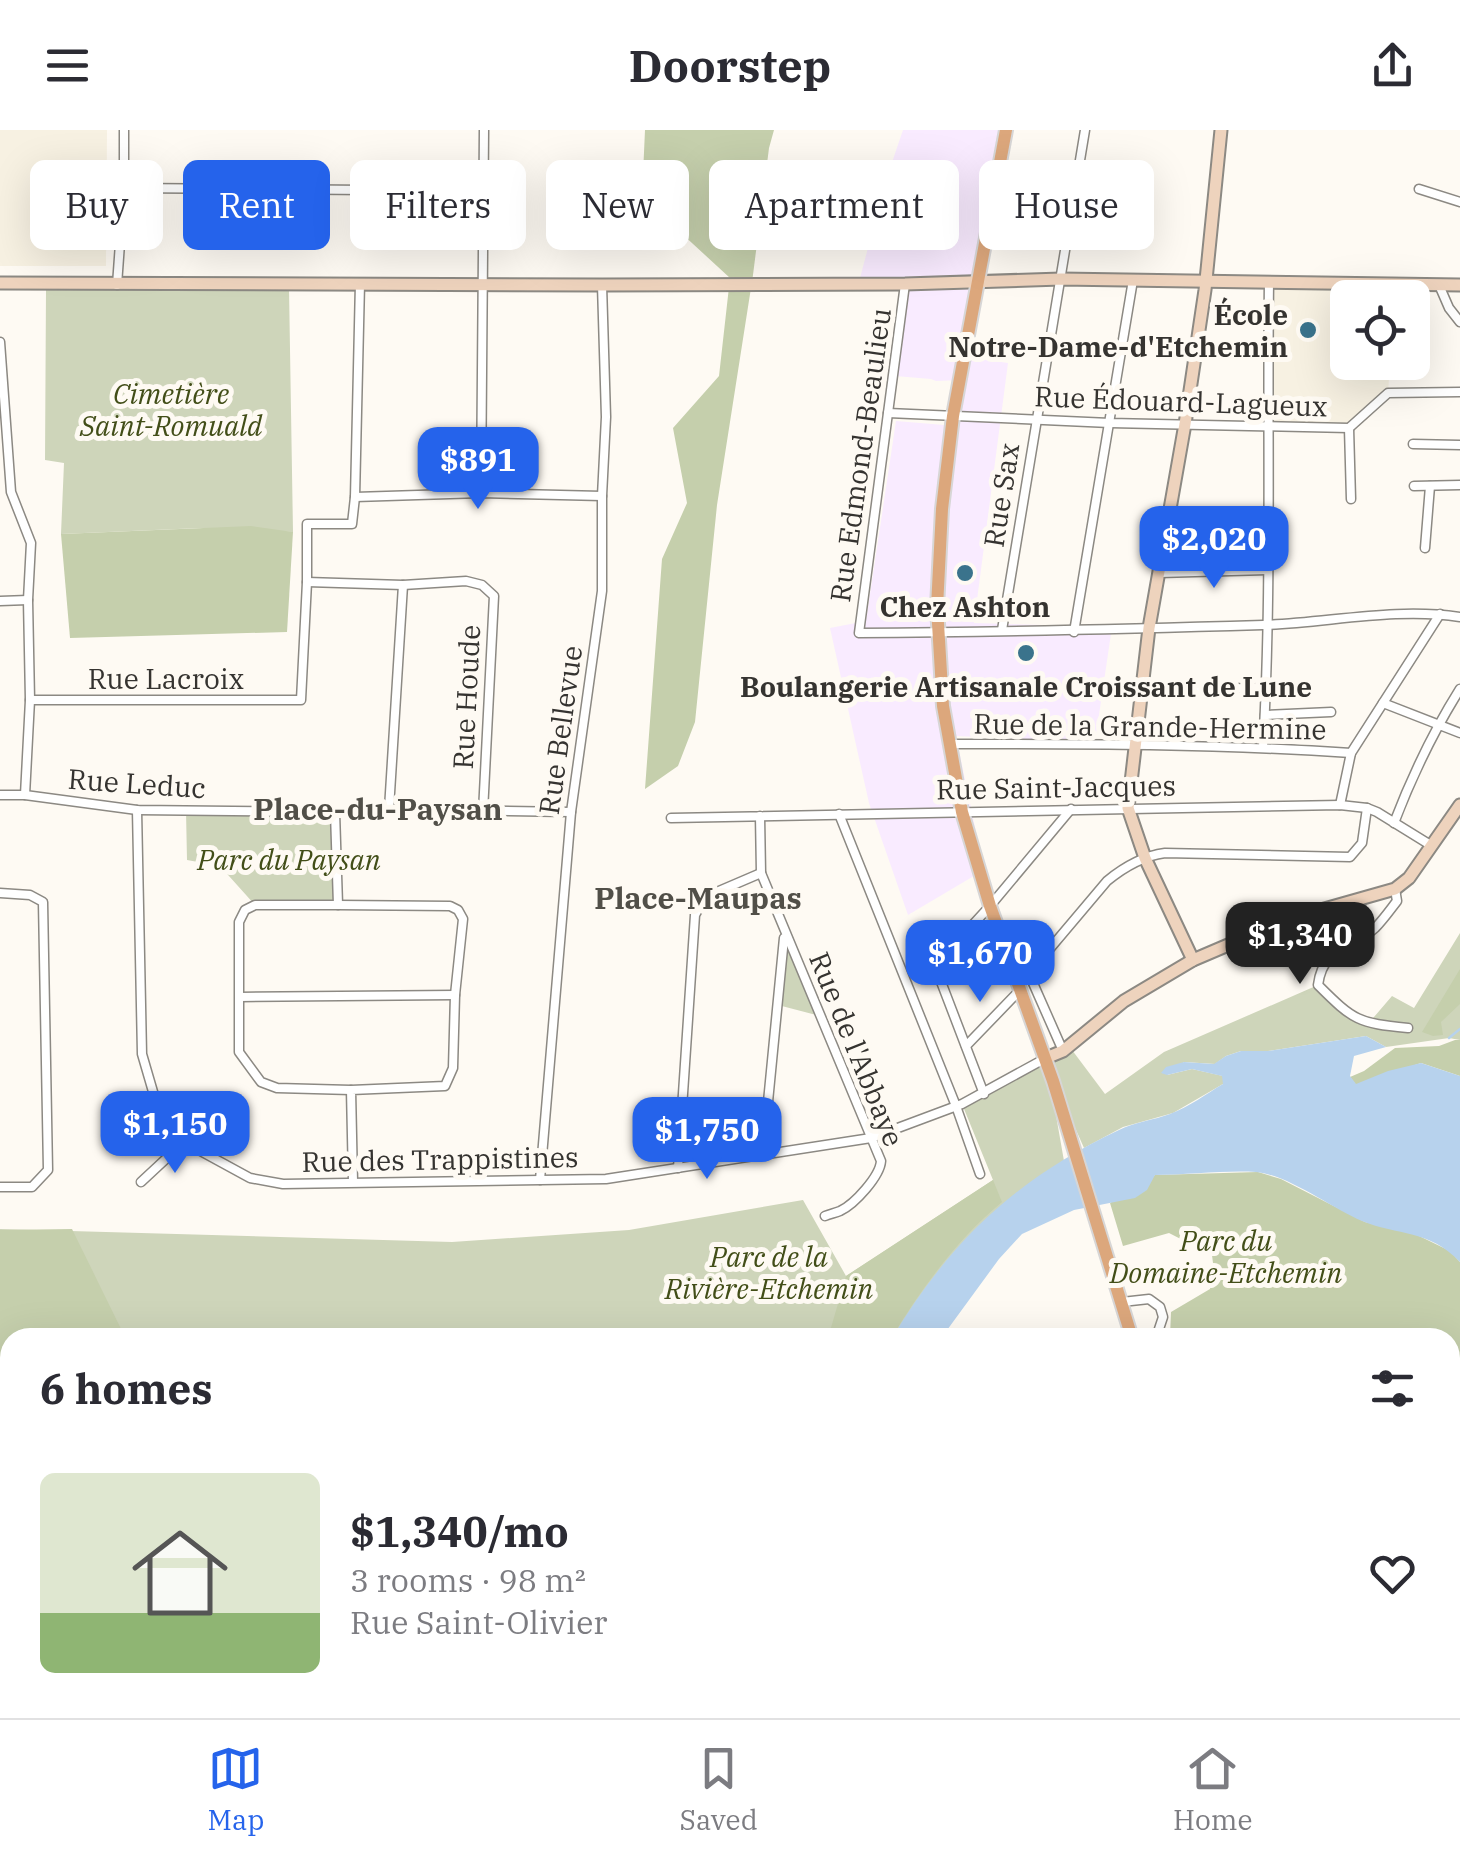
<!DOCTYPE html>
<meta charset="utf-8">
<style>
:root{--surface:#fff;--page:#f2f2f3;--text:#2b2b33;--muted:#7c7c81;--line:#e1e1e2;--accent:#2563eb}
body{margin:0;font-family:"IBM Plex Serif",serif;background:var(--page);color:var(--text);height:100vh;display:flex;flex-direction:column;font-size:38px;white-space:nowrap}
*{box-sizing:border-box;margin:0}
p{font-size:32px;color:var(--muted)}
.icon{flex:none;width:55px;height:55px;fill:none;stroke:currentColor;stroke-width:2;stroke-linecap:round;stroke-linejoin:round}
.map{position:relative;flex:1;overflow:hidden}
.drawer{position:absolute;left:0px;top:1198px;width:1460px;height:392px;display:flex;flex-direction:column;background:var(--surface);border-radius:30px 30px 0 0;box-shadow:0 10px 40px #0002}
.drawer>*{flex:none}
.top-card{position:absolute;left:30px;top:30px;width:1400px;height:90px;display:flex;gap:20px}
.fabs{position:absolute;left:1330px;top:150px;display:grid;gap:20px}
.fabs a{display:grid;place-items:center;width:100px;height:100px;border-radius:15px;background:var(--surface);box-shadow:0 10px 40px #0002;font-size:50px}
.price{position:absolute;translate:-50% -85px;padding:0 22px;border-radius:20px;background:var(--accent);color:#fff;font-size:32px;line-height:65px;filter:drop-shadow(0 2px 5px #0008)}
.price::after{content:'';position:absolute;left:50%;top:60px;width:30px;height:22px;margin-left:-15px;background:inherit;clip-path:polygon(0 0,100% 0,50% 100%)}
.price.active{background:#222;color:#fff}
ul{padding:0;list-style:none}
li{display:flex;align-items:center;gap:30px;height:250px;padding:0 40px}
li span{display:grid;place-items:center;flex:none;width:280px;height:200px;border-radius:15px;color:#555}
li>.icon{margin-inline-start:auto}
span .icon{width:120px;height:120px;fill:#fffc;stroke-width:1}
li b{font-size:42px}
h2{display:flex;justify-content:space-between;align-items:center;height:120px;padding:0 40px;font-size:42px}
.tag{padding:0 35px;border-radius:15px;background:var(--surface);box-shadow:0 10px 40px #0002;font-size:35px;line-height:90px}
.tag.active{background:var(--accent);color:#fff}
header{display:flex;justify-content:space-between;align-items:center;height:130px;padding:0 40px;background:var(--surface);font-size:45px;font-weight:700}
.tab-bar{display:flex;justify-content:space-around;align-items:center;height:140px;border-top:2px solid var(--line);background:var(--surface);font-size:28px;color:var(--muted)}
.tab-bar a{display:grid;justify-items:center;gap:5px}
.tab-bar .active{color:var(--accent)}
.map>svg:first-child{display:block}
.commercial{fill:#f9ebff}
.built{fill:#f7f1e2}
.green{fill:#ced5ba}
.forest{fill:#c5cfac}
.water{fill:#b7d2ed}
.lines{fill:none;stroke-linecap:round;stroke-linejoin:round}
.stream{stroke:#b7d2ed;stroke-width:2.5}
.street-casing{stroke:#8c8983;stroke-width:11}
.secondary-casing{stroke:#8c8983;stroke-width:15}
.primary-casing{stroke:#d7d6d6;stroke-width:16}
.street{stroke:#fff;stroke-width:8}
.secondary{stroke:#eed3bd;stroke-width:11}
.primary{stroke:#dca77c;stroke-width:12}
.poi-dot{fill:#3a738c;stroke:#fefaf3;stroke-width:4}
.labels{text-anchor:middle;dominant-baseline:central;stroke-width:10;stroke-linejoin:round;paint-order:stroke}
.poi-label{font-size:28px;font-weight:bold;fill:#353330;stroke:#fefaf3}
.park-label{font-size:28px;font-style:italic;fill:#424e18;stroke:#fefaf3}
.street-label{font-size:28px;fill:#353330;stroke:#fefaf3}
.neighbourhood-label{font-size:30px;font-weight:bold;fill:#514f48;stroke:#fefaf3}
</style>
<header><svg class="icon" aria-label="menu" viewBox="0 0 24 24"><path d="M4 6h16M4 12h16M4 18h16"/></svg>Doorstep<svg class="icon" aria-label="share" viewBox="0 0 24 24"><path d="M12 15V3M7 8l5-5 5 5M5 13v7h14v-7"/></svg></header>
<div class="map">
<svg width="1460" height="1588" viewBox="0 0 1460 1588">
<rect width="100%" height="100%" fill="#fefaf3"/>
<g class="commercial">
<polygon points="903,0 1011,0 985,149 969,227 1008,233 974,493 1112,497 1095,612 956,606 984,740 908,785 869,673 830,498 866,491 896,291 956,296 961,250 936,251 931,249 895,246 904,148 860,148 886,50"/>
<polygon points="1033,1580 1111,1580 1106,1588 1026,1588"/>
</g>
<g class="built">
<polygon points="0,0 107,0 106,136 0,136"/>
<polygon points="1269,152 1393,153 1393,167 1348,168 1348,232 1390,233 1388,263 1349,298 1267,297"/>
</g>
<g class="green">
<polygon points="289,158 293,402 201,398 61,404 64,333 45,330 46,160"/>
<polygon points="186,681 335,682 338,775 255,775 220,736 187,730"/>
<polygon points="785,803 820,886 778,875"/>
<polygon points="1460,803 1460,910 1449,908 1386,917 1366,906 1268,921 1241,921 1226,926 1215,934 1184,932 1167,945 1192,939 1223,946 1223,954 1173,983 1123,997 1084,1018 1047,934 1064,1031 919,1207 10,1208 10,1580 642,1580 631,1588 0,1588 0,1099 452,1112 629,1100 803,1070 846,1146 993,1050 962,974 1069,916 1105,964 1164,922 1318,855 1368,894 1392,866 1414,878"/>
</g>
<g class="forest">
<polygon points="645,0 774,0 769,18 753,145 717,375 695,592 678,636 645,659 662,429 687,373 673,298 719,246 730,148 642,67"/>
<polygon points="251,396 293,402 287,502 70,508 61,404"/>
<polygon points="1460,839 1460,874 1441,892 1443,905 1433,906 1422,902"/>
<polygon points="1455,910 1460,910 1460,946 1421,933 1356,955 1350,947 1364,941 1395,918 1439,916"/>
<polygon points="1258,1042 1281,1049 1365,1092 1413,1103 1450,1121 1460,1132 1460,1467 1450,1467 1450,1208 1170,1207 1171,1182 1210,1159 1214,1141 1212,1125 1169,1103 1123,1116 1110,1073 1155,1045"/>
<path d="M993,1050L1002,1072C958,1108 921,1159 892,1207L828,1208L846,1146Z"/>
<polygon points="72,1099 125,1207 10,1208 10,1580 190,1580 187,1588 0,1588 0,1100"/>
<polygon points="335,1580 593,1580 587,1588 322,1588"/>
<polygon points="686,1580 833,1580 829,1588 676,1588"/>
<polygon points="1215,1580 1266,1580 1267,1588 1217,1588"/>
</g>
<g class="water">
<path d="M1366,906L1386,917L1354,926L1350,946L1356,954L1388,941L1421,933L1460,946V1132C1429,1099 1398,1106 1362,1091C1331,1078 1289,1045 1256,1042C1226,1040 1187,1045 1155,1045L1147,1060L1135,1068L1074,1080L1022,1104L999,1129L942,1207L892,1208C951,1110 1016,1049 1119,1000C1135,992 1154,990 1170,984C1189,977 1206,964 1223,954L1222,946L1192,939L1167,945L1161,943L1166,937L1184,932L1214,934L1226,926L1241,921H1268Z"/>
<polygon points="593,1580 686,1580 676,1588 587,1588"/>
</g>
<g class="lines">
<polyline class="stream" points="1449,908 1460,899"/>
<defs>
<g id="street">
<polyline points="124,58 483,61"/>
<polyline points="1419,59 1460,72"/>
<path d="M905,154L859,503C994,502 1128,499 1263,495C1328,493 1394,477 1460,487"/>
<polyline points="117,155 124,58 124,0"/>
<polyline points="1439,155 1449,178 1460,192"/>
<polyline points="0,212 11,362 31,413 28,470 30,570 25,665"/>
<polyline points="888,283 1110,293 1349,298 1388,263 1460,262"/>
<polyline points="1349,298 1351,369"/>
<polyline points="1413,314 1460,315"/>
<polyline points="1414,356 1460,355"/>
<polyline points="481,363 484,0"/>
<polyline points="355,367 481,363 602,366"/>
<polyline points="1425,418 1430,356"/>
<polyline points="1159,443 1267,440"/>
<polyline points="307,452 403,455 466,451 482,455 494,466 483,682"/>
<polyline points="0,471 28,470"/>
<polyline points="1002,500 1085,0"/>
<polyline points="1074,502 1133,150"/>
<polyline points="1142,559 1265,558"/>
<polyline points="30,570 301,570 307,452 307,394 352,394 355,367 360,153"/>
<polyline points="1383,573 1460,603"/>
<polyline points="1265,585 1331,582"/>
<path d="M948,614C1083,614 1217,614 1351,623"/>
<path d="M1263,617C1272,463 1267,307 1269,152"/>
<polyline points="0,665 25,665 137,680 335,682 389,679 571,682"/>
<polyline points="1340,675 1351,623 1440,484"/>
<polyline points="389,679 403,455"/>
<polyline points="137,680 142,924 156,972 184,1012 250,1048 283,1054 606,1049 871,1008 962,974 1046,928"/>
<polyline points="335,682 338,775 255,775 245,780 239,792 239,922 261,952 277,958 351,960"/>
<polyline points="839,684 956,976 980,1044"/>
<path d="M760,686L761,743L881,1031C880,1046 855,1074 840,1081C835,1083 830,1084 825,1086"/>
<polyline points="671,688 1340,675 1367,678 1377,682 1432,716"/>
<path d="M1394,693C1412,646 1433,602 1460,559"/>
<path d="M1395,759L1397,771C1390,780 1383,790 1375,798C1351,820 1323,816 1318,855C1354,891 1358,893 1408,898"/>
<polyline points="0,763 30,765 43,772 48,1040 32,1057 0,1057"/>
<polyline points="338,775 450,776 458,780 463,789 455,865 453,938 445,956 351,960 353,1052"/>
<polyline points="240,867 455,865"/>
<polyline points="966,916 1021,859"/>
<path d="M1063,921L1033,853L1031,841L1107,751C1124,737 1143,726 1165,723L1350,727L1362,713L1367,678"/>
<polyline points="984,964 935,836 990,776 1071,679"/>
<polyline points="763,1023 784,808"/>
<polyline points="678,1038 695,785 705,767 761,743"/>
<polyline points="540,1050 571,682 602,461 602,366 606,287 602,155"/>
<polyline points="141,1052 184,1012"/>
<polyline points="1122,1172 1149,1169 1160,1177 1163,1187 1156,1208"/>
<polyline points="1360,1580 1360,1588"/>
<polyline points="879,1588 884,1580"/>
<polyline points="1280,1588 1280,1580"/>
</g>
<g id="secondary">
<polyline points="0,153 602,155 905,154 1061,149 1460,155"/>
<polyline points="1193,830 1145,728 1128,678 1149,498 1185,294 1205,160 1221,0"/>
<polyline points="1046,928 1063,921 1124,871 1193,830 1289,789 1395,759 1409,748 1460,675"/>
<polyline points="1131,1580 1145,1588"/>
</g>
<g id="primary">
<polyline points="1006,0 953,286 942,379 937,477 943,576 962,682 990,776 1053,951 1132,1208"/>
<polyline points="1013,1588 1020,1580"/>
</g>
</defs>
<use href="#street" class="street-casing"/>
<use href="#secondary" class="secondary-casing"/>
<use href="#primary" class="primary-casing"/>
<use href="#street" class="street"/>
<use href="#secondary" class="secondary"/>
<use href="#primary" class="primary"/>
</g>
<g class="poi-dot">
<circle cx="1308" cy="200" r="10"/>
<circle cx="965" cy="443" r="10"/>
<circle cx="1026" cy="523" r="10"/>
</g>
<g class="labels">
<g class="poi-label">
<text x="1288" y="184" text-anchor="end">École<tspan x="1288" dy="32">Notre-Dame-d'Etchemin</tspan></text>
<text x="965" y="476">Chez Ashton</text>
<text x="1026" y="556">Boulangerie Artisanale Croissant de Lune</text>
</g>
<g class="park-label">
<text x="171" y="263">Cimetière<tspan x="171" dy="32">Saint-Romuald</tspan></text>
<text x="289" y="729">Parc du Paysan</text>
<text x="1226" y="1110">Parc du<tspan x="1226" dy="32">Domaine-Etchemin</tspan></text>
<text x="769" y="1126">Parc de la<tspan x="769" dy="32">Rivière-Etchemin</tspan></text>
</g>
<g class="street-label">
<text transform="translate(1181 271) rotate(2)">Rue Édouard-Lagueux</text>
<text transform="translate(860 325) rotate(-82)">Rue Edmond-Beaulieu</text>
<text transform="translate(1001 365) rotate(-81)">Rue Sax</text>
<text x="166" y="548">Rue Lacroix</text>
<text transform="translate(466 567) rotate(-87)">Rue Houde</text>
<text transform="translate(1150 596) rotate(1)">Rue de la Grande-Hermine</text>
<text transform="translate(560 600) rotate(-82)">Rue Bellevue</text>
<text transform="translate(137 653) rotate(4)">Rue Leduc</text>
<text transform="translate(1056 657) rotate(-1)">Rue Saint-Jacques</text>
<text transform="translate(857 919) rotate(68)">Rue de l'Abbaye</text>
<text transform="translate(440 1029) rotate(-1)">Rue des Trappistines</text>
</g>
<g class="neighbourhood-label">
<text x="378" y="678">Place-du-Paysan</text>
<text x="698" y="767">Place-Maupas</text>
</g>
</g>
</svg>
<div class="fabs">
<a><svg class="icon" aria-label="locate" viewBox="0 0 24 24"><circle cx="12" cy="12" r="6"/><path d="M12 2v4M12 18v4M2 12h4M18 12h4"/></svg></a>
</div>
<b class="price" style="left:478px;top:382px">$891</b>
<b class="price" style="left:1214px;top:461px">$2,020</b>
<b class="price active" style="left:1300px;top:857px">$1,340</b>
<b class="price" style="left:980px;top:875px">$1,670</b>
<b class="price" style="left:175px;top:1046px">$1,150</b>
<b class="price" style="left:707px;top:1052px">$1,750</b>
<div class="top-card">
<a class="tag">Buy</a>
<a class="tag active">Rent</a>
<a class="tag">Filters</a>
<a class="tag">New</a>
<a class="tag">Apartment</a>
<a class="tag">House</a>
</div>
<section class="drawer">
<h2>6 homes<svg class="icon" aria-label="filters" viewBox="0 0 24 24"><path d="M4 7h16M4 17h16"/><circle cx="9" cy="7" r="2"/><circle cx="15" cy="17" r="2"/></svg></h2>
<ul>
<li><span style="background:linear-gradient(#dfe7d0 70%,#8fb573 0)"><svg class="icon" aria-label="home" viewBox="0 0 24 24"><path d="M3 11l9-7 9 7M6 9v11h12V9"/></svg></span><div><b>$1,340/mo</b><p>3 rooms · 98 m²</p><p>Rue Saint-Olivier</p></div><svg class="icon" aria-label="heart" viewBox="0 0 24 24"><path d="M12 20l-8-8c-3-5 5-10 8-4 3-6 11-1 8 4z"/></svg></li>
</ul>
</section>
</div>
<nav class="tab-bar">
<a class="active"><svg class="icon" aria-label="map" viewBox="0 0 24 24"><path d="M3 6l6-2 6 2 6-2v14l-6 2-6-2-6 2zM9 4v14M15 6v14"/></svg>Map</a>
<a><svg class="icon" aria-label="saved" viewBox="0 0 24 24"><path d="M7 4h10v16l-5-4-5 4z"/></svg>Saved</a>
<a><svg class="icon" aria-label="home" viewBox="0 0 24 24"><path d="M3 11l9-7 9 7M6 9v11h12V9"/></svg>Home</a>
</nav>
